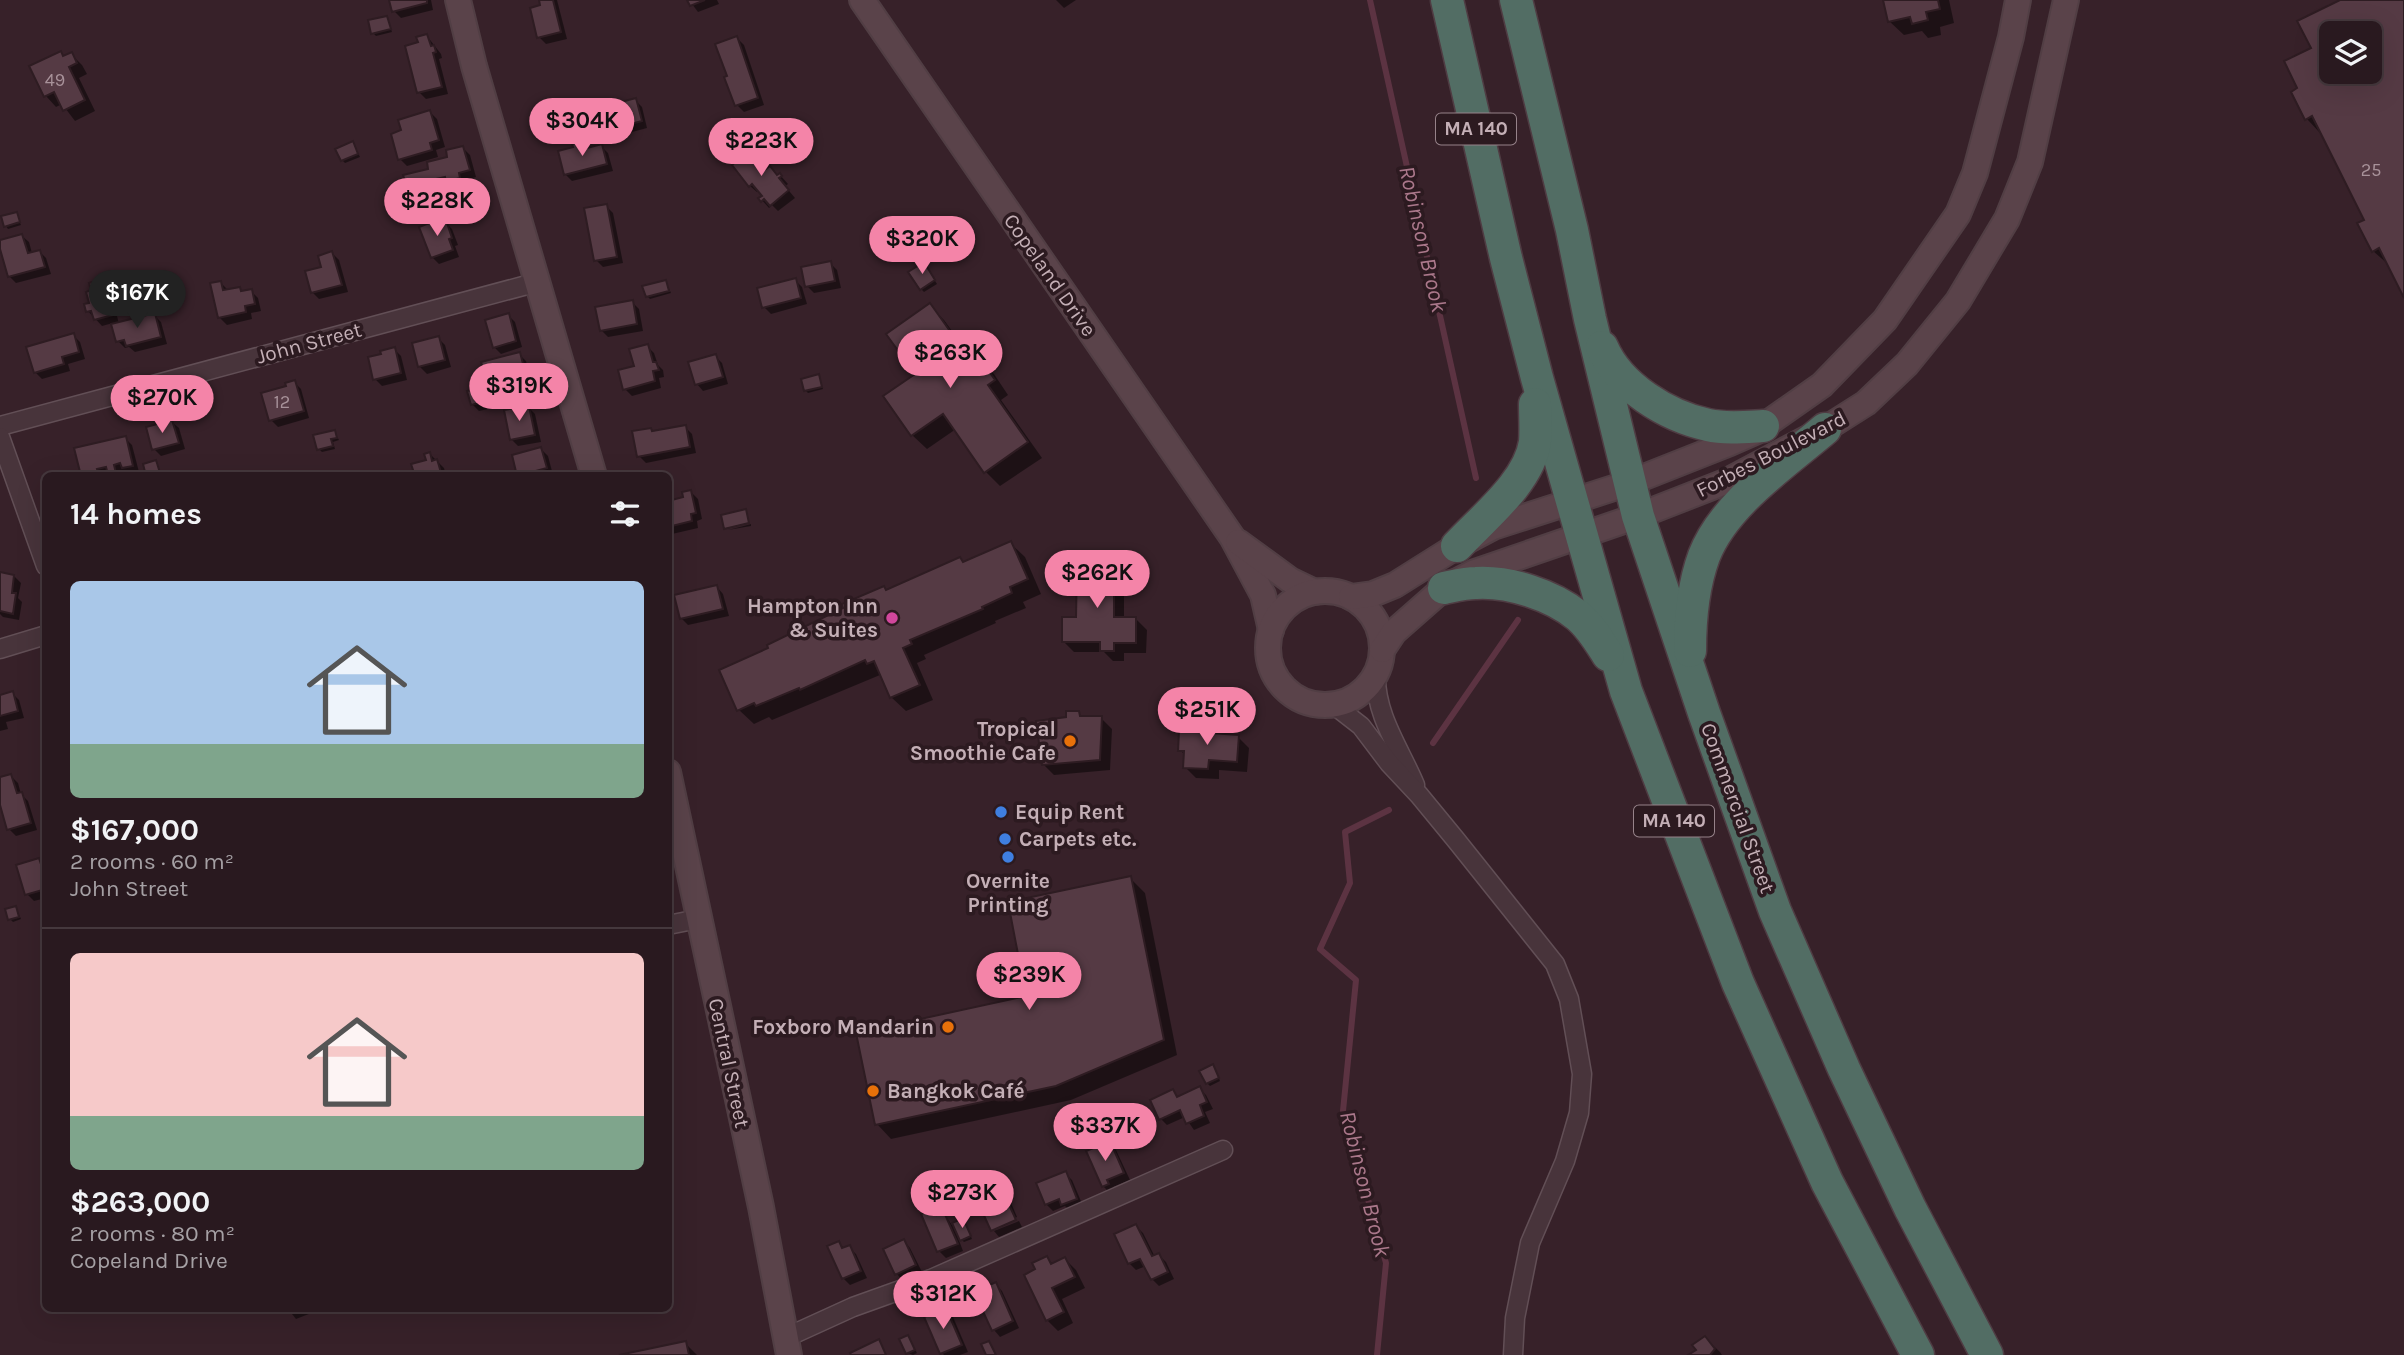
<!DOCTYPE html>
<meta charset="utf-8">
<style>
:root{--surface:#29191f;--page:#312228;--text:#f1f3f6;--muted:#a5a0a4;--line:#45383d;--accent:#f484a8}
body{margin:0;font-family:Karla,sans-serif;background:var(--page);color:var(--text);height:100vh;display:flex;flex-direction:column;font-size:26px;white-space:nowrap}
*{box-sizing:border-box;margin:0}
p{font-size:23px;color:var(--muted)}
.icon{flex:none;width:38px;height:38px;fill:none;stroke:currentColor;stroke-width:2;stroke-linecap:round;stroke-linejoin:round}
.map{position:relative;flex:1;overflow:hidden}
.side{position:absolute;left:42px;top:472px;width:630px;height:840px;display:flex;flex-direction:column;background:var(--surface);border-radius:10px;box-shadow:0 7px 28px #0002,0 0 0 2px var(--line)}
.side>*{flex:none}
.controls{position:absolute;left:2319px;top:21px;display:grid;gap:14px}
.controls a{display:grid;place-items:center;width:63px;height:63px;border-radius:10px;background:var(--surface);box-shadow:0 7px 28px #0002,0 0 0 2px var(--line);font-size:35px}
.price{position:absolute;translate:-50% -60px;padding:0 16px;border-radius:24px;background:var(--accent);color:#111;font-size:23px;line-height:46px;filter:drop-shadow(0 2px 4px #0008)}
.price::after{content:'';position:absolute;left:50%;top:42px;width:21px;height:16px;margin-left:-10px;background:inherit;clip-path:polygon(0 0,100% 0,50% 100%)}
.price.selected{background:#222;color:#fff}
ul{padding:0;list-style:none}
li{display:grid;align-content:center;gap:14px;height:371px;padding:0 28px}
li+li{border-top:2px solid var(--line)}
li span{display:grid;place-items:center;height:217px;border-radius:10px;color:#555}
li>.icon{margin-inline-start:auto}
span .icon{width:126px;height:126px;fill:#fffc;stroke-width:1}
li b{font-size:30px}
h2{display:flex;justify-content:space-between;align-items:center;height:84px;padding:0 28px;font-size:30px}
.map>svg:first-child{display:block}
.shadow{fill:#0007;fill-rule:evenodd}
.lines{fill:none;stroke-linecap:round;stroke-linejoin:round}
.stream{stroke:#5c3342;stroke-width:6}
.building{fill:#553a44;stroke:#2e1c22;stroke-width:2;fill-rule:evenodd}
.street-casing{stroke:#624f56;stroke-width:21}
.secondary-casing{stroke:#513e44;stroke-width:28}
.highway-casing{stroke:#4f3c43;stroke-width:35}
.street{stroke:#48343b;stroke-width:18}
.secondary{stroke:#5a434a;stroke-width:24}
.highway{stroke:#526d64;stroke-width:32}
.hotel-dot{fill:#d1479c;stroke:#2c1a20;stroke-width:2.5}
.food-dot{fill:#e8710a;stroke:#2c1a20;stroke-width:2.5}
.shop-dot{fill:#3f7fe0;stroke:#2c1a20;stroke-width:2.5}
.labels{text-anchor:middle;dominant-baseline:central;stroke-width:7;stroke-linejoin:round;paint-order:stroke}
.number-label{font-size:18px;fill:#a8929a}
.shield{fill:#2c1a20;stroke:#968289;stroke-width:2}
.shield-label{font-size:19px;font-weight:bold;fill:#c4afb6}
.street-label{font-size:21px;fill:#c4afb6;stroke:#2c1a20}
.poi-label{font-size:21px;font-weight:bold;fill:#c4afb6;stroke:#2c1a20;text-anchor:end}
.water-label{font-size:23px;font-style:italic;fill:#ab788b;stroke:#2c1a20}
</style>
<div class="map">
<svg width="2404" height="1355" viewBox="0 0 2404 1355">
<rect width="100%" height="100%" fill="#372129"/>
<g class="shadow">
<polygon points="391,0 431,0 433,10 401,18 394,11"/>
<polygon points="540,0 557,0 567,39 546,44 539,37"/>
<polygon points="689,0 717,0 719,4 698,12"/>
<polygon points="1056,0 1076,0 1064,8"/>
<polygon points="1885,0 1949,0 1954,23 1940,27 1941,35 1928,38 1922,31 1904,35 1889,21"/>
<path d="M2344,0H2404V294L2389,265L2373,251L2366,220L2321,134L2307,119L2300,89L2313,48ZM2331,33H2370V72H2331Z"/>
<polygon points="387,18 392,32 376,36 373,33"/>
<polygon points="427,36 441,54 442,58 439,59 448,94 426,99 419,92 420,44"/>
<polygon points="737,38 744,45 764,105 744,112 737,105 727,78"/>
<polygon points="60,53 65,58 71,54 82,65 87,74 79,78 95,111 75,121 62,104 56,107 46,96 31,67"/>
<polygon points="635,100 642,107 647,128 617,136 610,129"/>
<polygon points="430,112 437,119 445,147 436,150 438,157 407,166 400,159 404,132"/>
<polygon points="353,143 360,157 345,163 342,160"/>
<polygon points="586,145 590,149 601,146 608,153 613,171 572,181 565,174 581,146"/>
<polygon points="463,148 470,155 476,177 465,180 466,185 455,188 451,184 433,188 436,200 427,202 420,192 415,193 408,186"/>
<polygon points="766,171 778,177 780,175 788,184 785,186 795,198 778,211 772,205 769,208 761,199 764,196 759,191 757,192 750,186"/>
<polygon points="606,206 613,213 623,263 603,267 596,260"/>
<polygon points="16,214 21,225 8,229 6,226"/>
<polygon points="445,222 452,229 458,245 455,246 459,257 439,264 432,257"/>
<polygon points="22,236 29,242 32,253 39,251 46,258 51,274 16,283 9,276 0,242"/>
<polygon points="332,253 339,260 348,292 319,299 312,292"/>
<polygon points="830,263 837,270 841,288 814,293 807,286"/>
<polygon points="926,267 937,284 924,292 921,289"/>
<polygon points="795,280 802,287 807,304 771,314 764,307"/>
<polygon points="99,282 112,296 119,324 154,315 161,322 167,344 135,352 129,347 125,348 118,341 113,323 102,326 88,311"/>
<polygon points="666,282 671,293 650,299 647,296"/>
<polygon points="221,283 228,290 239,289 243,292 251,291 258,298 261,311 251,313 252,319 227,325 220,318"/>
<polygon points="632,302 639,309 643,331 608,337 601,330"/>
<polygon points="930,306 944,320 975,363 979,360 994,374 1008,395 1001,400 1042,458 1000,486 986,472 956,429 927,449 912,435"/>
<polygon points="508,315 515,322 522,347 501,354 494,347"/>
<polygon points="73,335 80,342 85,359 68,364 70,371 42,379 35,372"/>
<polygon points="438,338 445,345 451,367 427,374 420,367 414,345"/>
<polygon points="647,346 654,353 658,365 663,370 664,377 659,378 661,388 632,396 625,389"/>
<polygon points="394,349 401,356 407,380 382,386 375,379"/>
<polygon points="519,354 526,361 532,383 493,393 497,407 479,411 472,404 482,389"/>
<polygon points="715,356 722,363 728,384 703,391 697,384"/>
<polygon points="818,376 823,389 808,393 805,390"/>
<polygon points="294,382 301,389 309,418 278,427 271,420 288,387"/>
<polygon points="529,408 535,414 541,442 518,446 511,439"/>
<polygon points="172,422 179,428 185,449 161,456 154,449"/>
<polygon points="685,427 692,434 696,453 646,463 639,456 653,433"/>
<polygon points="334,432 339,440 333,442 335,449 322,452 319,449"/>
<polygon points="125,438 132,445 139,472 130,474 126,470 120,471 121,476 110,474 82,476"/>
<polygon points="541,449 548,456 553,475 520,476 518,475"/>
<polygon points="430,454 444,468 446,476 411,476 416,474 428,461"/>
<polygon points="691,492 698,499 702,519 697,521 698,528 672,534 668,531 668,502 686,498"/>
<polygon points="751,524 751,526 728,530"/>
<polygon points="1010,543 1025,557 1041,594 1023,602 1026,608 995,621 996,623 924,655 926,659 917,663 933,700 906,711 891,697 880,675 772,720 769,717 754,724 739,710 887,591 960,559 964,563"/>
<polygon points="1114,566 1124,577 1124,619 1136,619 1147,630 1146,653 1124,653 1124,661 1113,661 1104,652 1074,652 1063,641"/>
<polygon points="0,574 14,576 21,583 18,598 22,602 19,620 3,617 0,614"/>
<polygon points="717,587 723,594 729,616 688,625 681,618"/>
<polygon points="12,693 19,700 24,718 6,722 8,729 0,731 0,696"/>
<polygon points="1078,713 1083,717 1101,718 1112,729 1110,770 1054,775 1043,764 1068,719"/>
<polygon points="1211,728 1219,736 1238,737 1249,748 1247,772 1219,770 1219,779 1196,778 1185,767 1186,756 1180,750 1190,734"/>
<polygon points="11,776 18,783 21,794 28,801 37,830 16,836 9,829 0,798 0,779"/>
<polygon points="38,860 45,867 46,898 34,901 27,894"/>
<polygon points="1130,878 1145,893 1177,1055 1071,1100 891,1139 877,1124 1028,997"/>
<polygon points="16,908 21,919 13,922 10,919"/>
<polygon points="1215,1069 1220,1081 1210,1086 1207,1083"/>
<polygon points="1200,1089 1206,1095 1213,1109 1205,1112 1210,1123 1194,1130 1185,1117 1167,1125 1160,1118 1173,1091 1179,1098"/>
<polygon points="1109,1143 1116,1150 1130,1180 1113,1187 1115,1191 1110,1193 1103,1186"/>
<polygon points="1065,1173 1072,1180 1083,1206 1070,1211 1065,1206 1053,1211 1046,1204"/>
<polygon points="1002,1191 1009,1198 1017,1217 993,1228 993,1230 992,1230"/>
<polygon points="933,1211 939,1216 944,1214 952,1225 962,1220 965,1223 972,1239 964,1242 957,1235 963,1251 946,1258 939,1251 924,1215"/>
<polygon points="1019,1221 1022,1227 999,1237 994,1231"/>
<polygon points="1136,1226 1143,1233 1155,1257 1159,1255 1166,1262 1174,1279 1159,1286 1152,1279 1146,1266 1136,1270 1129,1263 1116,1235"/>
<polygon points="904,1241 910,1248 922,1272 903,1281 897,1274"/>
<polygon points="839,1243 845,1249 849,1247 856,1254 867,1278 850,1285 843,1278"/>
<polygon points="1047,1258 1053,1264 1065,1259 1076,1270 1085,1288 1062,1299 1073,1323 1058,1331 1047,1320 1037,1270"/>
<polygon points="995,1284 1002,1291 1019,1328 1000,1337 994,1330"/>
<polygon points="288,1309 312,1309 314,1312 296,1319"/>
<polygon points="946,1310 953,1317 968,1352 960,1355 944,1355 942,1353"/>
<polygon points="1705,1338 1720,1352 1722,1355 1691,1355 1698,1350"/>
<polygon points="910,1340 917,1353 913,1355 908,1353"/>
<polygon points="685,1343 697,1355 627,1355"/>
</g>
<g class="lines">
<g class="stream">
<polyline points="1370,0 1476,478"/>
<polyline points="1433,743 1518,620"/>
<polyline points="1377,1355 1386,1263 1343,1111 1356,980 1320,949 1350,883 1345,832 1389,810"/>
</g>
</g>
<g class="building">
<polygon points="389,0 427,0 427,3 392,12"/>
<polygon points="539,0 553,0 561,32 537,38 530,8 540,5"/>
<polygon points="687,0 705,0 690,6"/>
<polygon points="1883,0 1938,0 1940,9 1926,12 1928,20 1912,24 1910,17 1888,22"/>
<path d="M2340,0H2404V298L2379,248L2372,252L2357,223L2364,220L2312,116L2305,120L2291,92L2297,88L2284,61L2311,48L2297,21ZM2331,33H2370V72H2331Z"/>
<polygon points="387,16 391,29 371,34 368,20"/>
<polygon points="427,34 431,46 434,45 436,52 433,53 442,87 417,93 405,46 418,42 416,37"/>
<polygon points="737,36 758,98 735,106 724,77 727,76 715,44"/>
<polygon points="61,51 63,56 72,52 77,63 69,67 85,100 63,111 54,92 44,97 29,66"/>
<polygon points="636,98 642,121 608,130 602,107"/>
<polygon points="430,110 439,140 430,143 432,150 398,160 391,134 401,130 398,120"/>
<polygon points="353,141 358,154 341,161 335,149"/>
<polygon points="579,142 580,145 586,143 587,148 602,144 607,164 564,175 558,151 573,147 572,144"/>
<polygon points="463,146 470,170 459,173 460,178 446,182 445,177 427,181 430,193 419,196 416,185 407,187 403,175 428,169 427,162 447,157 446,150"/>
<polygon points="750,150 766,169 770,166 777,175 780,173 782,176 779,178 789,190 770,206 764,199 761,202 758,198 762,196 752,184 749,187 732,165"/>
<polygon points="607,204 617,257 594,261 584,208"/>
<polygon points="17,212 20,222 4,227 1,216"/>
<polygon points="442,218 443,221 446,220 452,238 449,239 453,250 431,258 419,227"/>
<polygon points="22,234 28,253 40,250 45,267 8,277 0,249 0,240"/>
<polygon points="332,251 342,285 311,293 305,271 321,267 318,256"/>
<polygon points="831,261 835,281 805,287 801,267"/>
<polygon points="924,262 935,280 920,290 908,272"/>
<polygon points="796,278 801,298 762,308 757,288"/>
<polygon points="100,280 102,288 106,287 113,315 94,320 91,311 86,312 84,304 89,303 86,292 91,290 89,283"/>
<polygon points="666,280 669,291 646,297 642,286"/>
<polygon points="221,281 223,290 240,287 241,291 252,289 255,304 245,306 246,312 218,318 210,283"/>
<polygon points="633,300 637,324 600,331 595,307"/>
<polygon points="930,303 972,362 979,357 995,380 988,385 1028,442 984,473 943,414 911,436 883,396 915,374 886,334"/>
<polygon points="155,313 161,337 126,346 124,340 116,342 111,324"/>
<polygon points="509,313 516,341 493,348 485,320"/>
<polygon points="74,333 79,352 62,357 64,364 34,373 26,347"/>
<polygon points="439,336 445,360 418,367 412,343"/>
<polygon points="648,344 653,362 656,362 659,370 653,371 655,381 623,390 618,370 634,366 629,349"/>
<polygon points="395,347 401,373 373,380 368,357 381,354 380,351"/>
<polygon points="520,352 526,376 487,386 491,400 471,405 467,391 480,388 476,375 484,373 481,362"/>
<polygon points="716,354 723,377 695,385 688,362"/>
<polygon points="819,374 822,387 804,391 801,379"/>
<polygon points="295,380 304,411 269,421 261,393 286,386 285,383"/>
<polygon points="529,406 535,435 510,440 504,410"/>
<polygon points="172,420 179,443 152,450 146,427"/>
<polygon points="686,425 690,447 637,457 632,431 651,428 652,431"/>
<polygon points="335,430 337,438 331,439 333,446 317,450 313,435"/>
<polygon points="126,436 133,466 122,468 120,463 114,465 116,473 108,475 106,467 97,469 99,476 81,476 74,448"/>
<polygon points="541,447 547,468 517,476 512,455"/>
<polygon points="430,452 432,461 437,459 442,476 409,476 414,473 411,464 426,460 424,454"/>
<polygon points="156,460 161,476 146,476 143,464"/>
<polygon points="691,490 696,513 691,514 692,521 668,527 668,501 683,497 682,492"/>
<polygon points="746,509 749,523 724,529 721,515"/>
<polygon points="1011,541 1028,579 1010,587 1012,593 982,607 983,609 910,640 912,644 903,648 920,685 890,698 874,661 867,664 865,660 800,690 799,688 756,706 754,703 737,711 719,670 768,648 767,645 843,608 842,604 884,586 886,590 960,557 963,562"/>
<polygon points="1077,563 1114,564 1114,617 1136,617 1136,643 1114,643 1114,651 1100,651 1100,642 1062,642 1062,617 1076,617"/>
<polygon points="0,572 14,575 12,593 16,593 13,614 0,611"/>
<polygon points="717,585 723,609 680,619 674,595"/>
<polygon points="13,691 18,711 0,716 0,695"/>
<polygon points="1066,711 1079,711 1080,716 1102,716 1100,760 1042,765 1036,721 1066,717"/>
<polygon points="1188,725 1211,726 1211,733 1239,735 1237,762 1209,760 1208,769 1183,768 1184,751 1178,751 1179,731 1188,732"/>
<polygon points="11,774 17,793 22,792 31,823 7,830 0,805 0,777"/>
<polygon points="39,858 46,880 46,889 25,895 16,865"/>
<polygon points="1131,876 1164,1040 1056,1086 875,1125 856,1033 1026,996 1008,902"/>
<polygon points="16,906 19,917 8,920 5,909"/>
<polygon points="1213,1064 1219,1078 1206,1084 1199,1071"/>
<polygon points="1200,1086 1207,1102 1200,1105 1204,1116 1186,1124 1180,1110 1159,1120 1150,1100 1173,1089 1177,1097"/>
<polygon points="1110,1141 1124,1173 1107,1180 1109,1184 1102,1187 1086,1151"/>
<polygon points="1066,1171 1077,1199 1061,1205 1059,1199 1045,1205 1036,1183"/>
<polygon points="1002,1189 1016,1220 991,1231 977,1200"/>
<polygon points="934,1209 937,1215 944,1212 958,1244 937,1252 921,1214"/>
<polygon points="963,1218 971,1236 960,1241 952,1223"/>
<polygon points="1136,1224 1152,1256 1159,1253 1168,1272 1151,1280 1140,1259 1128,1264 1114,1234"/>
<polygon points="904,1239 916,1265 895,1275 883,1249"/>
<polygon points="839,1241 842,1248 850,1245 861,1271 842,1279 827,1246"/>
<polygon points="1047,1256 1051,1264 1065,1257 1075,1277 1052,1288 1064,1312 1046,1321 1024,1275 1035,1269 1032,1263"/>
<polygon points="996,1282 1013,1321 992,1331 974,1292"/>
<polygon points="946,1308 962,1345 940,1354 924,1317"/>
<polygon points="908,1335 915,1350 906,1354 899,1339"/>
<polygon points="1705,1336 1715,1349 1710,1355 1688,1355 1696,1350 1692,1345"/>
<polygon points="879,1339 886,1355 851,1355 850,1353"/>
<polygon points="686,1341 689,1355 619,1355"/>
<polygon points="989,1341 996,1355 986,1355 981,1344"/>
</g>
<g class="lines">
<defs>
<g id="street">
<polyline points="0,426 538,282"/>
<polyline points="0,437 46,566"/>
<polyline points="0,649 46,635"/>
<path d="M1376,675C1375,715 1400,749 1415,785"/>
<polyline points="1334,705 1361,726 1389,763 1419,795 1456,840 1555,964 1569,999 1582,1074 1579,1113 1565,1161 1530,1243 1515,1318 1513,1355"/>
<polyline points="668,925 698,919"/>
<polyline points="785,1338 853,1307 931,1279 1223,1150"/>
</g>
<g id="secondary">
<polyline points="458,0 474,66 594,476"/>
<polyline points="862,0 1232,537 1263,595 1271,630"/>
<polyline points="1238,542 1290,580 1315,592"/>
<circle cx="1325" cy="648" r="57"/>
<polyline points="1351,597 1373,594 1395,585 1457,546 1493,527 1629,483 1730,443 1755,432 1822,385 1885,320 1958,214 1975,173 2011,37 2018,0"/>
<polyline points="1382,650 1394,632 1444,588 1475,572 1638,516 1725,482 1825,429 1866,403 1907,364 1958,301 2007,219 2030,162 2066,0"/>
<polyline points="668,772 761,1207 789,1355"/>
</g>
<g id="highway">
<polyline points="1447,0 1506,258 1537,378 1626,691 1738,983 1827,1182 1918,1355"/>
<polyline points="1516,0 1572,230 1590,319 1638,516 1704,713 1775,911 1844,1069 1910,1208 1987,1355"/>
<path d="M1602,347C1619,387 1667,416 1708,425C1725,429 1745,427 1763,426"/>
<path d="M1457,546C1484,517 1529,482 1535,442C1536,430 1535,416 1535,404"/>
<path d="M1444,588C1454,586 1465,583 1476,583C1509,581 1552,595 1578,616C1591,627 1599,641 1608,655"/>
<path d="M1690,651C1690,619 1693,586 1704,556C1724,504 1784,464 1825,429"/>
</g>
</defs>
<use href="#street" class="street-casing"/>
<use href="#secondary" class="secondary-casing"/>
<use href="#highway" class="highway-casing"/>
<use href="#street" class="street"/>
<use href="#secondary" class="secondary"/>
<use href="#highway" class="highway"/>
</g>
<circle class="hotel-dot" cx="892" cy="618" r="7"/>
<g class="food-dot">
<circle cx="1070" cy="741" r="7"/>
<circle cx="948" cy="1027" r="7"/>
<circle cx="873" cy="1091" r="7"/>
</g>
<g class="shop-dot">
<circle cx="1001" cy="812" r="7"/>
<circle cx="1005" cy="839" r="7"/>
<circle cx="1008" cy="857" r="7"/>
</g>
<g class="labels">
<g class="number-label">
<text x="55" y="80">49</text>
<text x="2371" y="170">25</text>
<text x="282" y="402">12</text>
</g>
<g class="shield">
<rect x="1436" y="113.5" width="80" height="31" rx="5"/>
<rect x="1634" y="805.5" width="80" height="31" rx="5"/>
</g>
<g class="shield-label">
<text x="1476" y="129">MA 140</text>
<text x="1674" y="821">MA 140</text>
</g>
<g class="street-label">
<text transform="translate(1050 275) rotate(55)">Copeland Drive</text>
<text transform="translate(309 343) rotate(-15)">John Street</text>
<text transform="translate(1771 454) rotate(-27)">Forbes Boulevard</text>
<text transform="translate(1738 808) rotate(70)">Commercial Street</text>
<text transform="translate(729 1063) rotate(78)">Central Street</text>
</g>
<g class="poi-label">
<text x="878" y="606">Hampton Inn<tspan x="878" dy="24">&amp; Suites</tspan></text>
<text x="1056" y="729">Tropical<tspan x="1056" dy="24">Smoothie Cafe</tspan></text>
<text x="1015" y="812" text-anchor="start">Equip Rent</text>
<text x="1019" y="839" text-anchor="start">Carpets etc.</text>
<text x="1008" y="881" text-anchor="middle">Overnite<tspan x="1008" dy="24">Printing</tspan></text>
<text x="934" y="1027">Foxboro Mandarin</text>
<text x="887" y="1091" text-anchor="start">Bangkok Café</text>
</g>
<g class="water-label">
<text transform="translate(1423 239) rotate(77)">Robinson Brook</text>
<text transform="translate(1365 1184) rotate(76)">Robinson Brook</text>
</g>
</g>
</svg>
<div class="controls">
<a><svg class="icon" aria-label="layers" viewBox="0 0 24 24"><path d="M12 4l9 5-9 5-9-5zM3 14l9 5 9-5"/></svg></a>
</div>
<b class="price" style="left:582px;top:158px">$304K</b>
<b class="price" style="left:761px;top:178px">$223K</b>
<b class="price" style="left:437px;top:238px">$228K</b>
<b class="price" style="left:922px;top:276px">$320K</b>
<b class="price selected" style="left:137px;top:330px">$167K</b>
<b class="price" style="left:950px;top:390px">$263K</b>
<b class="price" style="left:519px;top:423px">$319K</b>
<b class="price" style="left:162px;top:435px">$270K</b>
<b class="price" style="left:1097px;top:610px">$262K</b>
<b class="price" style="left:1207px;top:747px">$251K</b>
<b class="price" style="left:1029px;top:1012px">$239K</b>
<b class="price" style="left:1105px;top:1163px">$337K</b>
<b class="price" style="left:962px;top:1230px">$273K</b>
<b class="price" style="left:943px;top:1331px">$312K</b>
<section class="side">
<h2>14 homes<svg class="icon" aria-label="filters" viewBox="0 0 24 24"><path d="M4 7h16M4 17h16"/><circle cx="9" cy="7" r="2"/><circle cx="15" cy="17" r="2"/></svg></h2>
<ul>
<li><span style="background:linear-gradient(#a9c7e8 75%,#7fa58c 0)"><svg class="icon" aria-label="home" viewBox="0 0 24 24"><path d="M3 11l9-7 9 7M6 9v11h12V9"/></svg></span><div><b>$167,000</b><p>2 rooms · 60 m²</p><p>John Street</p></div></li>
<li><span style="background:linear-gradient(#f6c9c9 75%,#7fa58c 0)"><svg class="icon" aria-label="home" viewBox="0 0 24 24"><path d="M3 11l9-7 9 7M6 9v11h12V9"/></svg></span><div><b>$263,000</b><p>2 rooms · 80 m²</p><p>Copeland Drive</p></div></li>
</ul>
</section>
</div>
